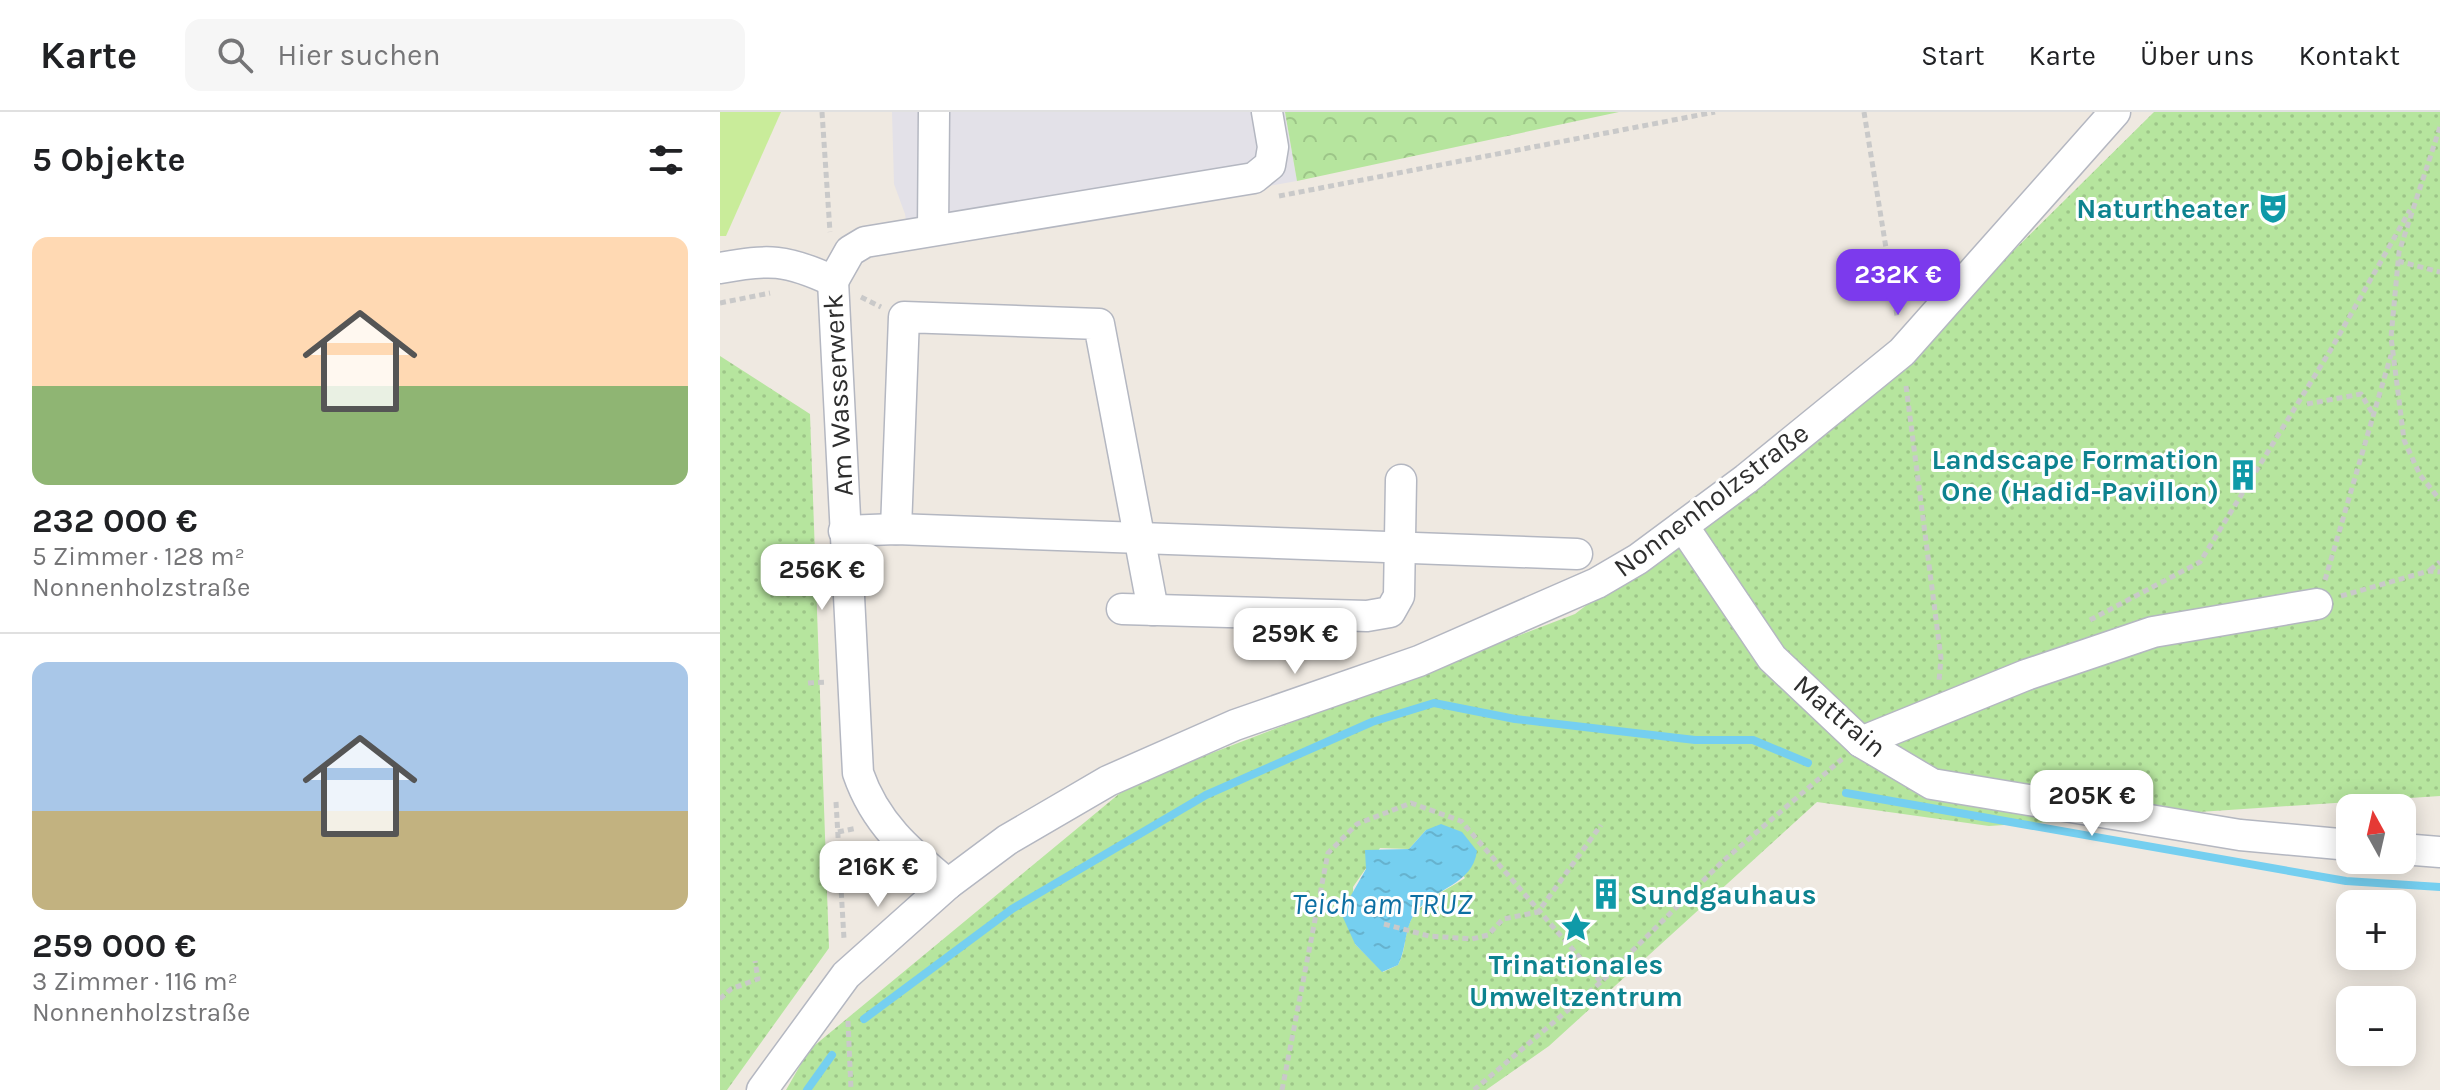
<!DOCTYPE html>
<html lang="de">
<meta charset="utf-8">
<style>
:root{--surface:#fff;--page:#f6f6f6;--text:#202124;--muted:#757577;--line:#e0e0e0;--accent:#7c3aed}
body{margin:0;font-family:Karla,sans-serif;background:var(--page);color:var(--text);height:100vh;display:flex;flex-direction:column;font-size:30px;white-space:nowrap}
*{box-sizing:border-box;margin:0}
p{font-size:26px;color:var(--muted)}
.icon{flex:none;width:44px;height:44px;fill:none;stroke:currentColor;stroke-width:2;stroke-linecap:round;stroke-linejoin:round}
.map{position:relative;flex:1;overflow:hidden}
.details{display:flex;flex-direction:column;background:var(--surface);width:720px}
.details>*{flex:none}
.needle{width:52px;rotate:352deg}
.controls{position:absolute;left:1616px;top:682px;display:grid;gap:16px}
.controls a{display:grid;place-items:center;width:80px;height:80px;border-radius:16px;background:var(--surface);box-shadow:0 4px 20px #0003;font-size:40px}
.price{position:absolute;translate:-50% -68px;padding:0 18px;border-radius:16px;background:#fff;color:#222;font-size:26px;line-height:52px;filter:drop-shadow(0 2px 4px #0008)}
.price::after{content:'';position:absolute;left:50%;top:48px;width:24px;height:18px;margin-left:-12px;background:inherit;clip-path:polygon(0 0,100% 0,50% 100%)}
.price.selected{background:var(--accent);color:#fff}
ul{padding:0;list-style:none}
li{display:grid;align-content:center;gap:16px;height:424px;padding:0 32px}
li+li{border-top:2px solid var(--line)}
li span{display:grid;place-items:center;height:248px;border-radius:16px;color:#555}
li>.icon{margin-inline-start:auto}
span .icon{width:144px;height:144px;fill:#fffc;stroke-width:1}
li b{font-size:34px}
h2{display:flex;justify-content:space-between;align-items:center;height:96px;padding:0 32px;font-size:34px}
header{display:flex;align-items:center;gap:48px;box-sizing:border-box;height:112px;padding:0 40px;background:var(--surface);border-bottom:2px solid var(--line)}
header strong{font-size:38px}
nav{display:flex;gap:44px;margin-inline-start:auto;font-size:28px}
.search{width:560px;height:72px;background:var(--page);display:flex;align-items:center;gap:20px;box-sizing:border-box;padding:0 28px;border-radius:16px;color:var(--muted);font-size:30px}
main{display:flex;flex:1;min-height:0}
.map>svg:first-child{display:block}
.industrial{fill:#e3e1e8}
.green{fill:url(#green-dots);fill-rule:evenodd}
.forest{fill:url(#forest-crowns)}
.pitch{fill:#c9ec9a}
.water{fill:url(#water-ripples)}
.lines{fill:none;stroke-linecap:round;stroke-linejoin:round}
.stream{stroke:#75cff0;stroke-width:8}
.minor-casing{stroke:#b4b7c1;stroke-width:33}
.path{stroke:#c9c9c9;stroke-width:5;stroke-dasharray:6 4;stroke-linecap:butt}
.minor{stroke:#fff;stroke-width:30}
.labels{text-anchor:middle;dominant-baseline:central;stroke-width:6;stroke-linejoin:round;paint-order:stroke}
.culture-label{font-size:28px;font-weight:bold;fill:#0d838f;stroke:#fff;text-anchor:end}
.street-label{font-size:28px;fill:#2e2e2e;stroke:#fff}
.water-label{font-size:30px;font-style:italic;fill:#0d6fa3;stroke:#fff}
</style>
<header>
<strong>Karte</strong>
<div class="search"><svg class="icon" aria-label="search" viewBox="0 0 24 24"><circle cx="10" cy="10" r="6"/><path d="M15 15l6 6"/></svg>Hier suchen</div>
<nav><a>Start</a><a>Karte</a><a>Über uns</a><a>Kontakt</a></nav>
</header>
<main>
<section class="details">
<h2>5 Objekte<svg class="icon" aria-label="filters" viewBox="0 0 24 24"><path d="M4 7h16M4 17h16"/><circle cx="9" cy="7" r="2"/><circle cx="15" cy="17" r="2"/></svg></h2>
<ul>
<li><span style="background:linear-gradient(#ffd9b3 60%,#8fb573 0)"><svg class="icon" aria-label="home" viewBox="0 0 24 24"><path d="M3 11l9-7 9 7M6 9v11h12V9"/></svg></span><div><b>232 000 €</b><p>5 Zimmer · 128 m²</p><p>Nonnenholzstraße</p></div></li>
<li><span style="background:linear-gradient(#a9c7e8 60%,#c2b280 0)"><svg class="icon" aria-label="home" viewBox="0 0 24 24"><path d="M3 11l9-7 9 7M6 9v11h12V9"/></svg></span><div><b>259 000 €</b><p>3 Zimmer · 116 m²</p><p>Nonnenholzstraße</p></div></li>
</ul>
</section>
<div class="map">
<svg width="1720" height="978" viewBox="0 0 1720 978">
<defs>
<pattern id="green-dots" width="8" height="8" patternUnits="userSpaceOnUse" patternTransform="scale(2)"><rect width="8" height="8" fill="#b6e59e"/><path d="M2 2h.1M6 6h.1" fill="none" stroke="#9dc588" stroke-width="1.8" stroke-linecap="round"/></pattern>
<pattern id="forest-crowns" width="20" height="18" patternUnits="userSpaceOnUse" patternTransform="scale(2)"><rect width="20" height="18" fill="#b6e59e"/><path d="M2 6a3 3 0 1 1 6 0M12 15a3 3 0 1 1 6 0" fill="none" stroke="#9dc588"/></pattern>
<pattern id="water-ripples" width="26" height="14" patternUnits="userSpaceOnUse" patternTransform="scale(2)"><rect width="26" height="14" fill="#75cff0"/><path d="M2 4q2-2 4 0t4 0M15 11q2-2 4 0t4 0" fill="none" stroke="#66b2ce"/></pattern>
</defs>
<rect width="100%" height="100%" fill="#efe9e1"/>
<polygon class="industrial" points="172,0 565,0 577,69 191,136 185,102 174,72"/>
<g class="green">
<path d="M1434,0H1720V684L1269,714L1097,690L829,934L766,978H66L89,938L411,672L855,502L1181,250ZM706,718L745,766C725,779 694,792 688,816C684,830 685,840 678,853L663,860L635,832L633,775L660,736L689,737Z"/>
<polygon points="0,244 90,302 109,836 7,978 0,978"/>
</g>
<polygon class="forest" points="565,0 899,0 577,69"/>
<polygon class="pitch" points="0,0 61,0 6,124 0,124"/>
<path class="water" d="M721,712L742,720L757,739C752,774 715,775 696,800C684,815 687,836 678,853L662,860L635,832L621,801L646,757L645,738L689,737L706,718Z"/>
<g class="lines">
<g class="stream">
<polyline points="1126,681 1626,769 1720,775"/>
<polyline points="144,907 292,797 486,683 652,610 714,591 795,607 975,628 1033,628 1088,651"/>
<polyline points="87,978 112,943"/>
</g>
<defs>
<g id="minor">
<polyline points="213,118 214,0"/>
<path d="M0,156C49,147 66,147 113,169"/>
<path d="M113,169L138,661C155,711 188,739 228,772"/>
<polyline points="113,169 130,139 145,130 534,66 550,53 553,35 547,0"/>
<polyline points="963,414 1052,546 1141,630 1212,672 1520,723 1630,733"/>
<polyline points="176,417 184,205 379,212 433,498"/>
<polyline points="124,419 176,417 857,442"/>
<polyline points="402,497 647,504 670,500 679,484 681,368"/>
<polyline points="1141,630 1306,563 1433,520 1597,492"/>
<polyline points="1682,737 1720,740"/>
<polyline points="42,978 126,863 228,772 287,728 388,669 515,613 699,549 877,471 918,447 1026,367 1182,240 1395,0"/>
</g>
</defs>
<use href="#minor" class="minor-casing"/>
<g class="path">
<polyline points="102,0 110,120"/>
<polyline points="1144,0 1177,204"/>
<polyline points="1720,15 1679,140 1671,225 1684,328 1700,363 1720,388"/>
<polyline points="559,84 995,0"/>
<polyline points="1678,149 1720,160"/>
<polyline points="141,185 161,195"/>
<polyline points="0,191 50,181"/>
<polyline points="1186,274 1221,546 1219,569"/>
<polyline points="1587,292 1641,282 1653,302"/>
<polyline points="1710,458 1720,450"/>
<polyline points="1605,468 1671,243"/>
<polyline points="1621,484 1709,459 1720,460"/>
<polyline points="1370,508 1480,450 1610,239 1690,98"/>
<polyline points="88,571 107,570"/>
<polyline points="116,690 124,827"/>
<polyline points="118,720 137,716"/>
<polyline points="664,812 709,824 752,827 768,823 783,807 818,800 881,713"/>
<polyline points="0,887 11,877 38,867 35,849"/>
<polyline points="128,909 131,978"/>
<polyline points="562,978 608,741 637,712 691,691 741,709 881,870"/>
<polyline points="754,978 881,870 1003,749 1122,647"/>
</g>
<use href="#minor" class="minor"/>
</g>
<defs>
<symbol id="theatre-bare" viewBox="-9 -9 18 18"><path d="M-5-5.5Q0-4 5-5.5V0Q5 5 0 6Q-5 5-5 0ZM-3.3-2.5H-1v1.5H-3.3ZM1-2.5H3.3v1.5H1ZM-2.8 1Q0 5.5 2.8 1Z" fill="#0f9aa8" stroke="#fff" stroke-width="2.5" paint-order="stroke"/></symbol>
<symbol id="building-bare" viewBox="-9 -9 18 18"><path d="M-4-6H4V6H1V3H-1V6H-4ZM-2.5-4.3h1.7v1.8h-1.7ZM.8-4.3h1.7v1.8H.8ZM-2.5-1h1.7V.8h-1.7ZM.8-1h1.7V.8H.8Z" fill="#0f9aa8" stroke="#fff" stroke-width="2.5" paint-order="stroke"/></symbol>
<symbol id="sight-bare" viewBox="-9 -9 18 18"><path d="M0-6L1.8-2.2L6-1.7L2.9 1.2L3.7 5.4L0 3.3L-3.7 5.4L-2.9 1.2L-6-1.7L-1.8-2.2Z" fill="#0f9aa8" stroke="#fff" stroke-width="2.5" paint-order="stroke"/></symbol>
</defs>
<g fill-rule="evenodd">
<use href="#theatre-bare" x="1531" y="74" width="44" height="44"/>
<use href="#building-bare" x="1501" y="341" width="44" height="44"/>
<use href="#building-bare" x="864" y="760" width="44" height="44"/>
<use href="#sight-bare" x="834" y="793" width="44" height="44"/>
</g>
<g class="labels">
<g class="culture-label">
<text x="1529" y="96">Naturtheater</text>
<text x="1499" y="347">Landscape Formation<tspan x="1499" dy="32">One (Hadid-Pavillon)</tspan></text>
<text x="910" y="782" text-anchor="start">Sundgauhaus</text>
<text x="856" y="852" text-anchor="middle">Trinationales<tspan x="856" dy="32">Umweltzentrum</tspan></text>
</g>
<g class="street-label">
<text transform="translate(118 283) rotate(-93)">Am Wasserwerk</text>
<text transform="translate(991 388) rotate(-37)">Nonnenholzstraße</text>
<text transform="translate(1120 604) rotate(40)">Mattrain</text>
</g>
<g class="water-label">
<text x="662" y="792">Teich am TRUZ</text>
</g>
</g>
</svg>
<div class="controls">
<a><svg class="needle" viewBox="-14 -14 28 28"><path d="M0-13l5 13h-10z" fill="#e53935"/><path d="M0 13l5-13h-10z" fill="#757577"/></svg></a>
<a>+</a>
<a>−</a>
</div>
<b class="price selected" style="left:1178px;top:205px">232K €</b>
<b class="price" style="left:102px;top:500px">256K €</b>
<b class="price" style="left:575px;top:564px">259K €</b>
<b class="price" style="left:1372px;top:726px">205K €</b>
<b class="price" style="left:158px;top:797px">216K €</b>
</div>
</main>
